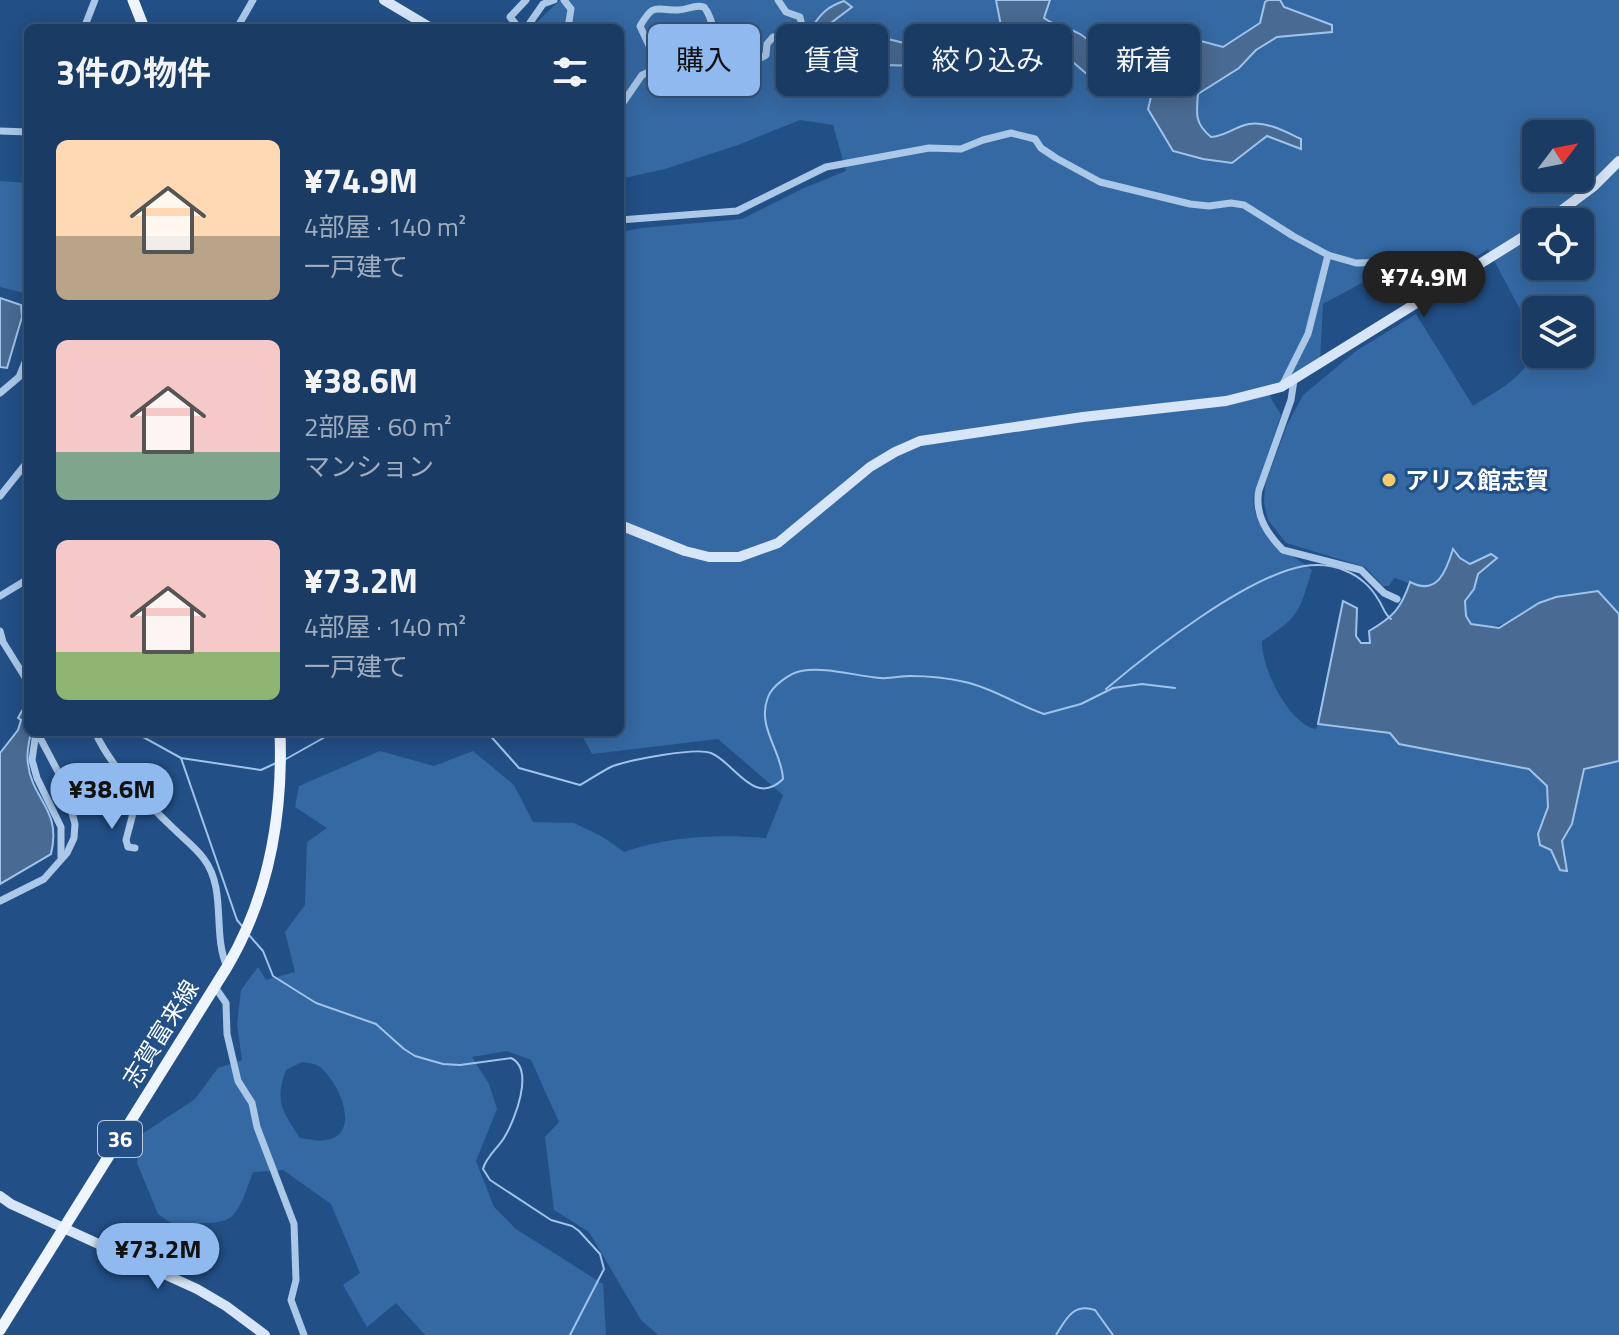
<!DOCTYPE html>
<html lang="ja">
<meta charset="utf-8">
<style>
:root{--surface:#1a3b64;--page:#23426a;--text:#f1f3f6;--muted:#9fadbf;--line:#385578;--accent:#90b9f0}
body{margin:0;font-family:"Titillium Web","Noto Sans JP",sans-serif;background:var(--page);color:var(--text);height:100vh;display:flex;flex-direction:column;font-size:30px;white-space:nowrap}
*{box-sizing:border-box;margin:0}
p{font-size:26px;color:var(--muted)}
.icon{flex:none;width:44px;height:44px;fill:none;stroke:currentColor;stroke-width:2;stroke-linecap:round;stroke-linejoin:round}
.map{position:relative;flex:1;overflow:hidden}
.side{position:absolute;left:24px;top:24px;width:600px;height:712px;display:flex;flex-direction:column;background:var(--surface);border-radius:12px;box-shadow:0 4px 20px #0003,0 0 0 2px var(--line)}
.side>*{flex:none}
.guide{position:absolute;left:648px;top:24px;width:760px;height:72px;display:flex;gap:16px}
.needle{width:52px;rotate:58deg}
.controls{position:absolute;left:1522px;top:120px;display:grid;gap:16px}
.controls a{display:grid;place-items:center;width:72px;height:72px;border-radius:12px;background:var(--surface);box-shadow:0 4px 20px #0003,0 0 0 2px var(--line);font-size:40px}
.price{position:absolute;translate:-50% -68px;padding:0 18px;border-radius:28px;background:var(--accent);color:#111;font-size:26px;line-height:52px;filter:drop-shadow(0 2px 4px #0008)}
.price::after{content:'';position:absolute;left:50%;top:48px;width:24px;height:18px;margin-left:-12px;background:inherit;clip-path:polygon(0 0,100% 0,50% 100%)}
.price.on{background:#222;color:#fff}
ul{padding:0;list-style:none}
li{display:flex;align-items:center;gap:24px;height:200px;padding:0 32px}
li span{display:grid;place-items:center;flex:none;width:224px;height:160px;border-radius:12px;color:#555}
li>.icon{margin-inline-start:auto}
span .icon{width:96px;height:96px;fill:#fffc;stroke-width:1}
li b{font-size:34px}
h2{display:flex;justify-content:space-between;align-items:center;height:96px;padding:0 32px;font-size:34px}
.chip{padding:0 28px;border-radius:12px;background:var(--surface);box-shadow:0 4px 20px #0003,0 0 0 2px var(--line);font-size:28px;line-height:72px}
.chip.on{background:var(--accent);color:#111}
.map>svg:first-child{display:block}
.green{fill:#3569a3;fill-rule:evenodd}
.water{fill:#496a92;stroke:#9fc3eb;stroke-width:2}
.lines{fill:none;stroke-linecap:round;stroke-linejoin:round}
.stream{stroke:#9fc3eb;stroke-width:2}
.street{stroke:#abc8e9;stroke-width:7}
.secondary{stroke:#d6e5f7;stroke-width:10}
.primary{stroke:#eff5fe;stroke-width:11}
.poi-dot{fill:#f6cd6d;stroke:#224f86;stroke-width:3}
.labels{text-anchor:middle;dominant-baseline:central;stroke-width:6;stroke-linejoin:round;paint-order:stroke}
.shield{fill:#224f86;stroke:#bdcadb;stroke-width:2}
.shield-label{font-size:22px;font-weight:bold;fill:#fff}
.poi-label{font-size:24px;font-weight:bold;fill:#fff;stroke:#224f86;text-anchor:start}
.street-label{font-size:24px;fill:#fff;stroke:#224f86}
</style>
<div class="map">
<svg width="1619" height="1335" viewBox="0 0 1619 1335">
<rect width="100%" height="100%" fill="#224f86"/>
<g class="green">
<path d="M560,0H1619V614L1598,591C1583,593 1567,593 1553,598C1519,609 1510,634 1471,624L1466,616L1465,602L1474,589L1478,574L1497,557L1491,554L1470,564L1460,558L1453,550C1448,563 1439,592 1420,587C1411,585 1403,580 1394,578L1389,586H1383L1365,567L1286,543L1268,520L1264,503L1265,485L1287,425L1303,395L1356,351L1416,314L1473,406C1499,389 1537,373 1534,336L1488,249L1440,280C1415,254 1416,249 1379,254L1382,272L1323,304L1320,362L1268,393L1281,415L1253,499C1255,534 1287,552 1312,570C1298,614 1301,615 1262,641C1261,667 1289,725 1316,729L1318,724L1390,733L1399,744L1529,769L1547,786L1548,807L1538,834L1567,870L1562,841L1572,824L1584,769L1619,761V1335H658L641,1320L589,1232L554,1210L545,1137L559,1122L531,1060L507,1051L472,1057L489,1084L497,1109L476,1161L494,1207L516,1229L603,1284L606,1335H425L396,1303L367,1327L343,1285L360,1273L331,1204L283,1170L253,1172C232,1231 234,1220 174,1225L158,1214L137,1163L142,1134L195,1099L218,1068L242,1060L237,1024L241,990L258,967L266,980L295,972L285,932L305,905L307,842L327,828L295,807L299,786L380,751L434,766L473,751L514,785L533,822L574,823L603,837L624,852C669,836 719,834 766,838L783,795L718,739L592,754L580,732H620V232L641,228L742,219L804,188L846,171L833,125L800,120L738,145L665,169L620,179V28H531ZM1536,134H1580V178H1536ZM1536,222H1580V266H1536ZM1536,310H1580V354H1536ZM302,1062C309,1063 315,1063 320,1067C338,1081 363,1134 326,1140C318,1142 308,1139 300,1138C283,1112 274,1102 286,1070Z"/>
<polygon points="0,181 28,183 28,294 0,287"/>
</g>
<g class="water">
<path d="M996,0H1050L1044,18C1056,27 1068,27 1080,34C1096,44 1097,53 1118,61L1115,84L1088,75L1074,63L1054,62L1046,65L1033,62L1016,42L1004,41Z"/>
<path d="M1268,0H1280L1284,7L1332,25V32L1277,37L1256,50L1239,68L1198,94C1196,114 1195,124 1211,137C1226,136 1236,126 1249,124C1267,121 1286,132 1301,139V149L1267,136L1232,163L1203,159L1173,151L1148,109L1167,32L1223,47L1260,23L1265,2Z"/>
<path d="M844,1L852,7L831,23L843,37L854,41L880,37L908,44L925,42L933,32L957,31L973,25L978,40C955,50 933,60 908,65C895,67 885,62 872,69C859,76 852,90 837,93L813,26C821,13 829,6 844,1Z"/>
<polygon points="0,298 21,305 22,317 7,368 0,367"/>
<path d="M1453,549L1460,558L1470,564L1491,554L1497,558L1478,574L1474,589L1465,601L1466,616L1471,624L1499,628L1539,603L1556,597L1598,591L1619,614V761L1584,769L1572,824L1562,841L1567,871L1560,870L1551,850L1540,845L1538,834L1548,807L1547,786L1529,769L1399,744L1390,733L1318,724L1343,601L1357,608L1356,636L1361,643H1370L1369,631C1393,617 1401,609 1410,582C1437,596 1446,572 1453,549Z"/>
<path d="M28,700V732H31C29,742 26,753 28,764C32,800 62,809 51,854L0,884V753L18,730L21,720L18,718Z"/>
</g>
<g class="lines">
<g class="stream">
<path d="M1106,689C1151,651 1247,576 1304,566C1317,564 1333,565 1346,571C1359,576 1371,587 1378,599C1383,606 1384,614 1391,619"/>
<polyline points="134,732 181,758 261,770 276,763"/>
<path d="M487,732L519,768L580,785C591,779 602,771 613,766C630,760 695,747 711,753C734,762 754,808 783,779C782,751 756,727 768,697C772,686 790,673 801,671C825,666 855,676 880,678C890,679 900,676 910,676C927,676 948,678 965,682C993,688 1017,705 1044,714L1081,704L1113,688L1142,684L1175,688"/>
<polyline points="181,758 237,920 242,926"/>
<polyline points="286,759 334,732"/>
<path d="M248,934L263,951L273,976L316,1003L376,1024L404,1049L415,1056L443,1064L460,1065L511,1058C535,1069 515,1120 504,1138C497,1149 486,1157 483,1169L490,1180L551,1220L572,1226L579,1231L600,1254L604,1269L570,1335"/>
<path d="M1056,1335C1066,1319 1073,1303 1095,1310L1113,1335"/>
</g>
<g class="street">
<polyline points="526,0 510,17 519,28 527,27 543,4 554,0"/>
<polyline points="564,0 571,9 568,28"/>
<polyline points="84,28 95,0"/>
<polyline points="237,28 253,0"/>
<path d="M620,107L642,75L654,70L658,65L640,26C655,1 655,11 678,10C688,10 694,4 704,7C719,24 709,61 741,62C751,62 758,60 766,55L767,44L773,37C783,34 796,37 802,26L800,17L786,12L778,0"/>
<polyline points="0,131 28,132"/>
<polyline points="620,220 737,211 826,167 929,148 961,149 983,140 1011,133 1035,139 1041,148 1056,158 1100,182 1190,204 1209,206 1231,203 1244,205 1293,236 1328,255 1356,263 1401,262 1413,265 1422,272 1435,292"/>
<path d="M1294,380L1291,400L1259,490C1254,513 1267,534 1283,550L1361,570L1384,593L1397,599"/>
<polyline points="1283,384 1308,334 1328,255"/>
<polyline points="0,393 19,377 28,355"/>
<polyline points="0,496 28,461"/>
<polyline points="0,596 28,579"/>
<polyline points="0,631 3,642 28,682"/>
<polyline points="36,732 32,760 37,778 61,827 61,857"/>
<path d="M95,732C112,769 144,800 173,828C183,838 196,848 204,859C227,890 212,933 227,967"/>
<polyline points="135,848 128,847 126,840 138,794"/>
<polyline points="0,901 44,879 67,853 74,838 75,824 64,783 37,732"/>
<polyline points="215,987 226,1003 227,1034 238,1081 252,1103 257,1127 294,1224 296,1280 291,1300 304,1335"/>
</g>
<g class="secondary">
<polyline points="384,0 431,28"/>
<polyline points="1546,222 1594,186 1619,161"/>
<polyline points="620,525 685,551 709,557 739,557 778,543 870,467 895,452 920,441 1083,417 1226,401 1281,387 1536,229"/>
<polyline points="0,1196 11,1204 197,1289 226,1306 265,1335"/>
</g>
<g class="primary">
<polyline points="133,0 144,28"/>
<path d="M0,1330L227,967C269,896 283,813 280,732"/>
</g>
</g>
<circle class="poi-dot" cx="1389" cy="480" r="8"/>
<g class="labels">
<rect class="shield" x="98" y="1121" width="44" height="36" rx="6"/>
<g class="shield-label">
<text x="120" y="1139">36</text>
</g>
<g class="poi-label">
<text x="1405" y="480">アリス館志賀</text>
</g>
<g class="street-label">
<text transform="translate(160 1033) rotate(-58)">志賀富来線</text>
</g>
</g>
</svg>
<div class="controls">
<a><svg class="needle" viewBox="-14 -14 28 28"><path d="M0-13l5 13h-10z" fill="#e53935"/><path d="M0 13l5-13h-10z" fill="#9fadbf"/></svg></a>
<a><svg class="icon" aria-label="locate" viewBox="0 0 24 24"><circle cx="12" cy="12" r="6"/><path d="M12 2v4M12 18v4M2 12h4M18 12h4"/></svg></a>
<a><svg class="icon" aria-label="layers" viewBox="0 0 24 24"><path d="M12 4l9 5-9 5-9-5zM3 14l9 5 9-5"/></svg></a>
</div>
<b class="price on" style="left:1424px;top:319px">¥74.9M</b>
<b class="price" style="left:112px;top:831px">¥38.6M</b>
<b class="price" style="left:158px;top:1291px">¥73.2M</b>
<div class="guide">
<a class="chip on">購入</a>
<a class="chip">賃貸</a>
<a class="chip">絞り込み</a>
<a class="chip">新着</a>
</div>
<section class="side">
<h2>3件の物件<svg class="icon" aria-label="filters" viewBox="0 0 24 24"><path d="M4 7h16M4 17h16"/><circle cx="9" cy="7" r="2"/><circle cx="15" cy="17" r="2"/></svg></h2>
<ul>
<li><span style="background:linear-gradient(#ffd9b3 60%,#b9a48a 0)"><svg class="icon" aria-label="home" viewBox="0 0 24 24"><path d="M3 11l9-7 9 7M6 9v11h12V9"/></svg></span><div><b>¥74.9M</b><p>4部屋 · 140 m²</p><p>一戸建て</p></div></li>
<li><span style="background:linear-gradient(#f6c9c9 70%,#7fa58c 0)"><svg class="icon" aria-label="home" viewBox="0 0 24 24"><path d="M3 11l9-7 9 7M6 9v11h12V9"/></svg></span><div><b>¥38.6M</b><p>2部屋 · 60 m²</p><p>マンション</p></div></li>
<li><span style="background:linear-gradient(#f6c9c9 70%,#8fb573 0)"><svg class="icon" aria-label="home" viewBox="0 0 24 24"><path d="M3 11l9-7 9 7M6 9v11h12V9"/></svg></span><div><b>¥73.2M</b><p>4部屋 · 140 m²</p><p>一戸建て</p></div></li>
</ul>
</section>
</div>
